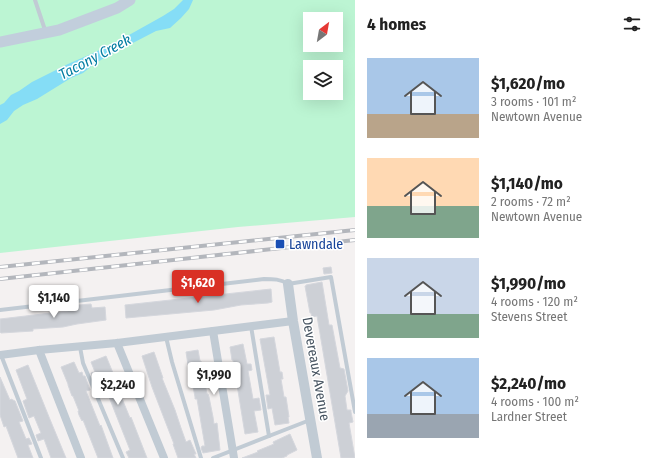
<!DOCTYPE html>
<meta charset="utf-8">
<style>
:root{--surface:#fff;--page:#f2f2f2;--text:#222;--muted:#767676;--accent:#d93025}
body{margin:0;font-family:"Fira Sans Condensed",sans-serif;background:var(--page);color:var(--text);height:100vh;display:flex;flex-direction:column;font-size:15px;white-space:nowrap}
*{box-sizing:border-box;margin:0}
p{font-size:13px;color:var(--muted)}
.icon{flex:none;width:22px;height:22px;fill:none;stroke:currentColor;stroke-width:2;stroke-linecap:round;stroke-linejoin:round}
.map{position:relative;flex:1;overflow:hidden}
.sheet{display:flex;flex-direction:column;background:var(--surface);width:300px}
.sheet>*{flex:none}
.needle{width:26px;rotate:31deg}
.fabs{position:absolute;left:303px;top:12px;display:grid;gap:8px}
.fabs a{display:grid;place-items:center;width:40px;height:40px;border-radius:0px;background:var(--surface);box-shadow:0 4px 16px #0002;font-size:20px}
.price{position:absolute;translate:-50% -34px;padding:0 9px;border-radius:4px;background:#fff;color:#222;font-size:13px;line-height:26px;filter:drop-shadow(0 1px 2px #0008)}
.price::after{content:'';position:absolute;left:50%;top:24px;width:12px;height:9px;margin-left:-6px;background:inherit;clip-path:polygon(0 0,100% 0,50% 100%)}
.price.current{background:var(--accent);color:#fff}
ul{padding:0;list-style:none}
li{display:flex;align-items:center;gap:12px;height:100px;padding:0 12px}
li span{display:grid;place-items:center;flex:none;width:112px;height:80px;border-radius:0px;color:#555}
li>.icon{margin-inline-start:auto}
span .icon{width:48px;height:48px;fill:#fffc;stroke-width:1}
li b{font-size:17px}
h2{display:flex;justify-content:space-between;align-items:center;height:48px;padding:0 12px;font-size:17px}
main{display:flex;flex:1;min-height:0}
.map>svg:first-child{display:block}
.green{fill:#bcf5d3;fill-rule:evenodd}
.water{fill:#85ddf6}
.building{fill:#cdd0d6;stroke:#d5d7dd}
.lines{fill:none;stroke-linecap:round;stroke-linejoin:round}
.service{stroke:#c1cbd4;stroke-width:4}
.minor{stroke:#c1cbd4;stroke-width:8}
.tertiary{stroke:#c1cbd4;stroke-width:10}
.secondary{stroke:#c2cedc;stroke-width:11}
.rail-casing{stroke:#b3b6bc;stroke-width:4}
.rail{stroke:#fff;stroke-width:2.5;stroke-dasharray:8;stroke-linecap:butt}
.transit-dot{fill:#1a4fb4;stroke:#fff;stroke-width:1.5}
.labels{text-anchor:middle;dominant-baseline:central;stroke-width:3;stroke-linejoin:round;paint-order:stroke}
.transit-label{font-size:14px;fill:#164399;stroke:#fff;text-anchor:start}
.street-label{font-size:14px;fill:#475461;stroke:#fff}
.water-label{font-size:15px;font-style:italic;fill:#037da2;stroke:#fff}
</style>
<main>
<div class="map">
<svg width="355" height="458" viewBox="0 0 355 458">
<rect width="100%" height="100%" fill="#f4f1f1"/>
<path class="green" d="M0,0H355V217L238,227L0,253ZM310,19H336V45H310ZM310,67H336V93H310Z"/>
<polygon class="water" points="183,0 193,0 189,9 181,18 170,28 156,31 104,58 93,65 83,73 71,78 37,99 23,105 14,111 7,120 0,124 0,105 4,103 11,95 19,91 32,82 68,64 91,54 123,39 129,35 163,16 174,9"/>
<g class="building">
<polygon points="331,267 332,273 324,274 323,268"/>
<polygon points="322,282 329,325 332,325 340,368 344,369 348,391 345,396 347,410 351,410 351,412 353,422 349,423 355,458 341,458 317,316 312,317 311,313 310,313 305,286 306,286 306,285"/>
<polygon points="271,289 272,302 268,303 241,305 214,310 126,318 125,305"/>
<polygon points="91,304 92,308 105,307 106,320 77,324 63,327 33,329 33,331 1,333 0,332 0,319 68,311 67,306"/>
<polygon points="274,337 280,372 282,372 283,379 281,379 284,397 286,397 289,417 288,417 289,423 275,425 272,408 268,409 266,395 270,395 260,339"/>
<polygon points="243,344 247,364 251,364 252,370 248,371 253,399 259,398 261,410 254,411 258,432 245,434 233,360 232,360 230,347"/>
<polygon points="198,350 200,361 201,361 207,394 208,394 209,397 213,417 214,424 217,423 220,450 203,453 201,448 202,446 205,446 197,399 195,399 195,397 189,365 188,365 186,352"/>
<polygon points="154,352 163,378 162,378 175,410 181,428 186,442 190,440 196,454 194,454 196,458 178,458 173,444 174,444 152,387 142,356"/>
<polygon points="106,356 113,373 117,382 120,389 119,389 123,401 130,418 131,417 147,458 129,458 126,452 130,450 107,392 101,394 99,388 98,389 91,373 95,372 91,362"/>
<polygon points="74,362 79,373 82,372 83,376 85,376 90,390 86,391 100,426 101,425 113,458 98,458 83,420 82,421 79,415 78,411 79,411 73,396 72,396 68,385 68,384 61,367"/>
<polygon points="28,365 49,417 66,458 51,458 44,439 38,441 36,435 41,433 34,416 29,418 23,401 27,399 16,370"/>
<polygon points="0,377 10,400 11,399 15,401 23,421 19,422 26,439 29,438 32,444 28,445 33,458 18,458 6,426 4,427 0,415"/>
<polygon points="290,434 297,450 287,455 287,456 282,458 242,458 258,452 257,451 274,444 273,442"/>
</g>
<g class="lines">
<g class="service">
<polyline points="35,0 46,33"/>
<path d="M0,310C88,299 176,290 264,279C273,279 281,279 288,284L331,277L355,412"/>
<polyline points="251,326 269,436"/>
<polyline points="166,337 172,362 201,458"/>
<polyline points="80,347 83,363 123,458"/>
<polyline points="1,355 41,458"/>
<polyline points="213,458 310,420"/>
</g>
<g class="minor">
<polyline points="213,331 234,458"/>
<polyline points="117,343 164,458"/>
<polyline points="39,350 81,458"/>
<polyline points="0,355 39,350 117,343 293,321"/>
</g>
<polyline class="tertiary" points="288,284 293,321 317,458"/>
<polyline class="secondary" points="0,42 59,30 117,8 130,0"/>
<defs>
<g id="rail">
<polyline points="0,267 355,230"/>
<polyline points="0,279 355,240"/>
</g>
</defs>
<use href="#rail" class="rail-casing"/>
<use href="#rail" class="rail"/>
</g>
<rect class="transit-dot" x="275" y="239" width="10" height="10" rx="2"/>
<g class="labels">
<g class="transit-label">
<text x="289" y="244">Lawndale</text>
</g>
<g class="street-label">
<text transform="translate(316 369) rotate(80)">Devereaux Avenue</text>
</g>
<g class="water-label">
<text transform="translate(95 57) rotate(-28)">Tacony Creek</text>
</g>
</g>
</svg>
<div class="fabs">
<a><svg class="needle" viewBox="-14 -14 28 28"><path d="M0-13l5 13h-10z" fill="#e53935"/><path d="M0 13l5-13h-10z" fill="#767676"/></svg></a>
<a><svg class="icon" aria-label="layers" viewBox="0 0 24 24"><path d="M12 4l9 5-9 5-9-5zM3 14l9 5 9-5"/></svg></a>
</div>
<b class="price current" style="left:198px;top:304px">$1,620</b>
<b class="price" style="left:54px;top:319px">$1,140</b>
<b class="price" style="left:214px;top:396px">$1,990</b>
<b class="price" style="left:118px;top:406px">$2,240</b>
</div>
<section class="sheet">
<h2>4 homes<svg class="icon" aria-label="filters" viewBox="0 0 24 24"><path d="M4 7h16M4 17h16"/><circle cx="9" cy="7" r="2"/><circle cx="15" cy="17" r="2"/></svg></h2>
<ul>
<li><span style="background:linear-gradient(#a9c7e8 70%,#b9a48a 0)"><svg class="icon" aria-label="home" viewBox="0 0 24 24"><path d="M3 11l9-7 9 7M6 9v11h12V9"/></svg></span><div><b>$1,620/mo</b><p>3 rooms · 101 m²</p><p>Newtown Avenue</p></div></li>
<li><span style="background:linear-gradient(#ffd9b3 60%,#7fa58c 0)"><svg class="icon" aria-label="home" viewBox="0 0 24 24"><path d="M3 11l9-7 9 7M6 9v11h12V9"/></svg></span><div><b>$1,140/mo</b><p>2 rooms · 72 m²</p><p>Newtown Avenue</p></div></li>
<li><span style="background:linear-gradient(#c9d6e8 70%,#7fa58c 0)"><svg class="icon" aria-label="home" viewBox="0 0 24 24"><path d="M3 11l9-7 9 7M6 9v11h12V9"/></svg></span><div><b>$1,990/mo</b><p>4 rooms · 120 m²</p><p>Stevens Street</p></div></li>
<li><span style="background:linear-gradient(#a9c7e8 70%,#9aa5b1 0)"><svg class="icon" aria-label="home" viewBox="0 0 24 24"><path d="M3 11l9-7 9 7M6 9v11h12V9"/></svg></span><div><b>$2,240/mo</b><p>4 rooms · 100 m²</p><p>Lardner Street</p></div></li>
</ul>
</section>
</main>
